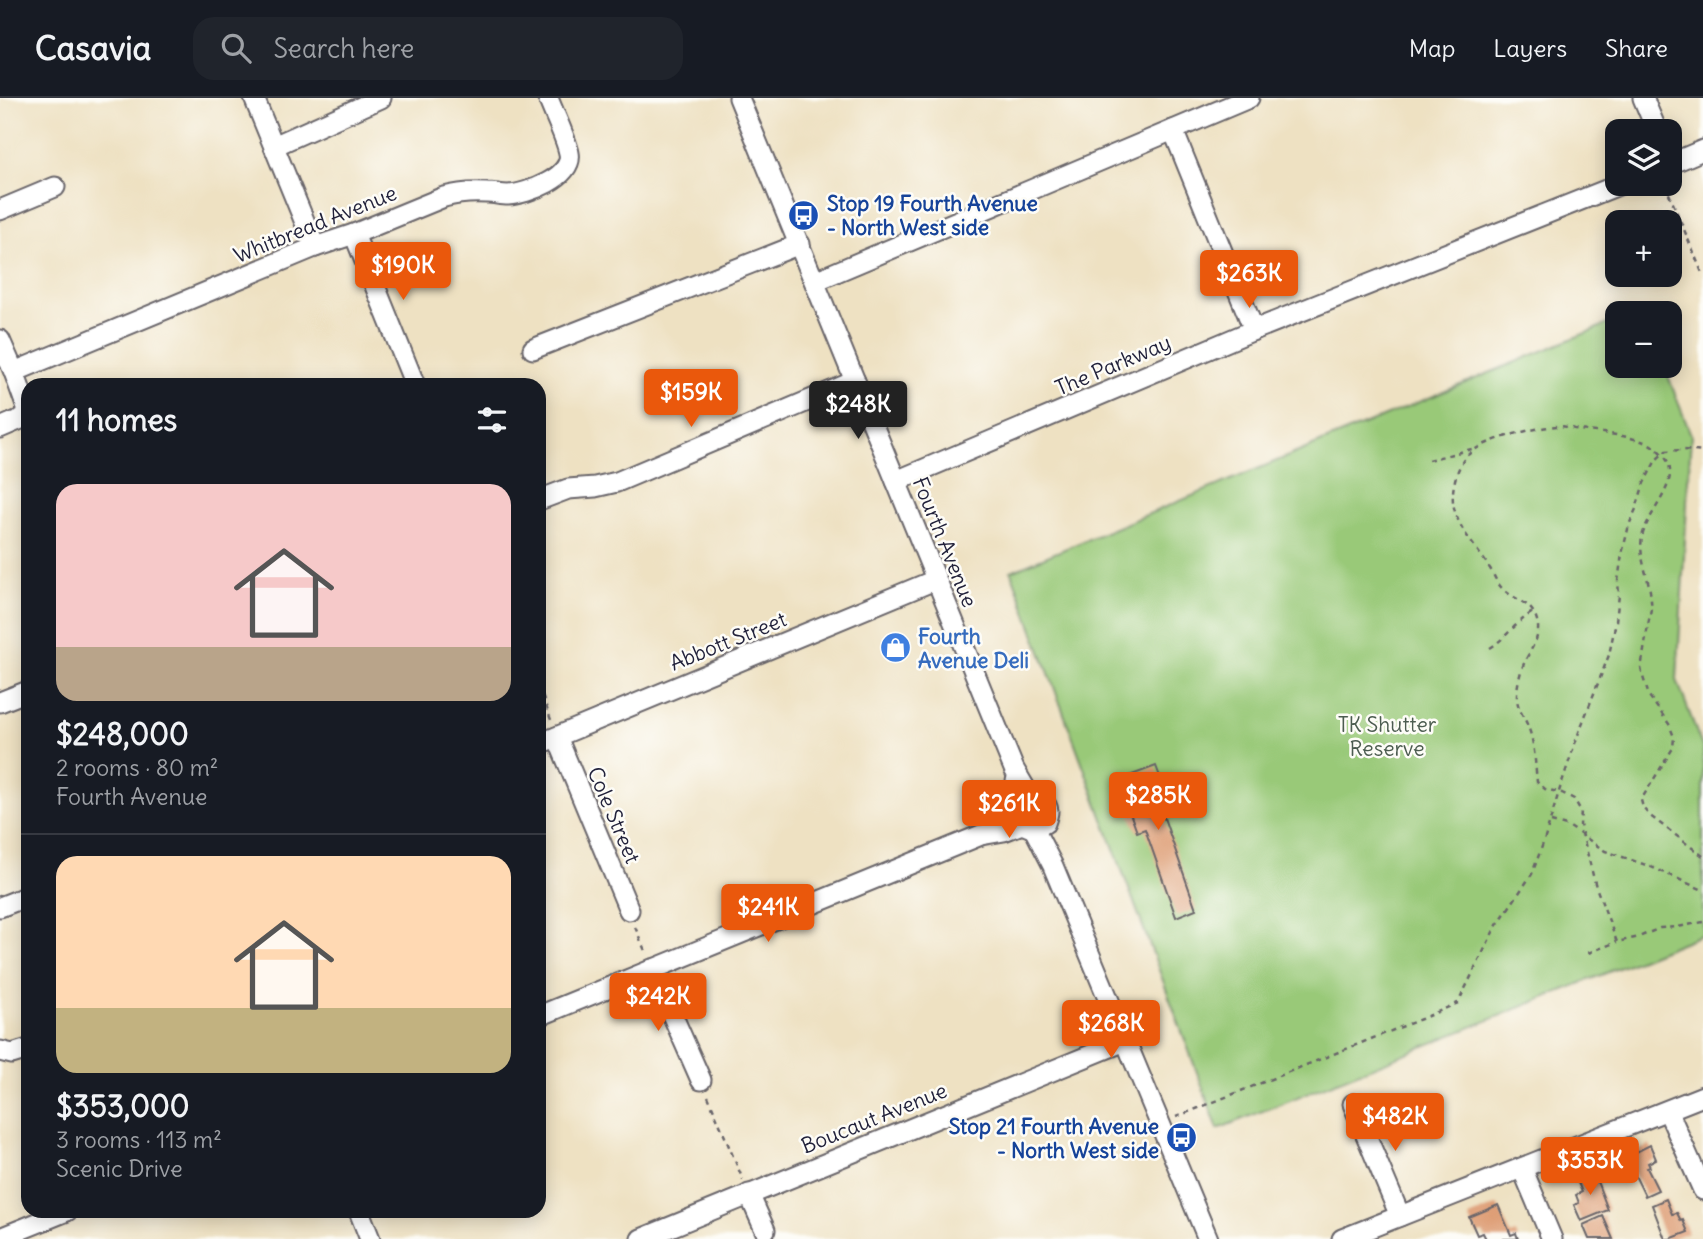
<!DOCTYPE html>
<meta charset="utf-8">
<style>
:root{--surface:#171b24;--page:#20242c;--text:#f1f3f6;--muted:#9ea1a6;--line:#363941;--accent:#ea580c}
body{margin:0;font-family:Delius,sans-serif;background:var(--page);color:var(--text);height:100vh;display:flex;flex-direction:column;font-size:26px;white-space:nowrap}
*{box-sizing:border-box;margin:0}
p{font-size:23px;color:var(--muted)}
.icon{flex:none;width:38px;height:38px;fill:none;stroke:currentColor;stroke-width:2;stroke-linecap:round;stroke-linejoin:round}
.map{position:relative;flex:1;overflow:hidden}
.panel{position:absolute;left:21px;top:280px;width:525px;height:840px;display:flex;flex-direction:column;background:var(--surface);border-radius:21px;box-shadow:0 4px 18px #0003}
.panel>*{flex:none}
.tools{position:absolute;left:1605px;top:21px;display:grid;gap:14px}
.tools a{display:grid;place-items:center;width:77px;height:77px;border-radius:14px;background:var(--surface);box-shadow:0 4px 18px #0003;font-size:35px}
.price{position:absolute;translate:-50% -60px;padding:0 16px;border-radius:7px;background:var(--accent);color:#fff;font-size:23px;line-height:46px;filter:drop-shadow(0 2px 4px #0008)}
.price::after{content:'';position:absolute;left:50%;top:42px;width:21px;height:16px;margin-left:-10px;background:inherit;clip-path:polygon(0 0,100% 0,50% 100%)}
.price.active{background:#222;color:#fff}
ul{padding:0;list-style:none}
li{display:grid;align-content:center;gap:14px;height:371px;padding:0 35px}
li+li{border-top:2px solid var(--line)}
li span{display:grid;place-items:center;height:217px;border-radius:21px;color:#555}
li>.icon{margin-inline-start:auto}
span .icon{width:126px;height:126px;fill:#fffc;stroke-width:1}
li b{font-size:30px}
h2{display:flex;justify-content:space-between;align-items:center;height:84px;padding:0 35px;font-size:30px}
header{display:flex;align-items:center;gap:42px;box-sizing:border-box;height:98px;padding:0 35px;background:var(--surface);border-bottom:2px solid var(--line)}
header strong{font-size:33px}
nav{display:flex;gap:38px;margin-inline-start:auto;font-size:24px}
.search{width:490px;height:63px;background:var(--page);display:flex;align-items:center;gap:18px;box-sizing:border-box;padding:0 24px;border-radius:21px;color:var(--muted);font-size:26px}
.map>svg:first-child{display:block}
.green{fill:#99c978;stroke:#5e765a;stroke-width:2}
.building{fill:#de9e76}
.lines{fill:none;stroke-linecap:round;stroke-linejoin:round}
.minor-casing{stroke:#69656a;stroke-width:23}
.path{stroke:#69656a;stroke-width:2.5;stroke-dasharray:5 5;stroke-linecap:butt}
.minor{stroke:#fff;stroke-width:19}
.labels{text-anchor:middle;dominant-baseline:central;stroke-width:5;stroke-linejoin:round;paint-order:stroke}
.transit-label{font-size:21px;font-weight:bold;fill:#164399;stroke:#fdfcf7;text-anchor:start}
.street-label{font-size:21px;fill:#22223b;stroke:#fdfcf7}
.shop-label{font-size:21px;font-weight:bold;fill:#366cbe;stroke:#fdfcf7;text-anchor:start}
.park-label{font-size:21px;fill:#4c5c50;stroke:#fdfcf7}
</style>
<header>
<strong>Casavia</strong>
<div class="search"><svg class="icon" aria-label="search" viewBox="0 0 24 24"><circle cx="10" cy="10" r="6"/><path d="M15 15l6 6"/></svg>Search here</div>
<nav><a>Map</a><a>Layers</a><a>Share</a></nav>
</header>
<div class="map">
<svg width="1703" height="1141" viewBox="0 0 1703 1141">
<rect width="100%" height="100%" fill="#fdfcf7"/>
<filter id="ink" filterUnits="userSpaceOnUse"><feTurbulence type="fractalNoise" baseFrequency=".0143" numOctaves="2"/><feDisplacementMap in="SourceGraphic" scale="14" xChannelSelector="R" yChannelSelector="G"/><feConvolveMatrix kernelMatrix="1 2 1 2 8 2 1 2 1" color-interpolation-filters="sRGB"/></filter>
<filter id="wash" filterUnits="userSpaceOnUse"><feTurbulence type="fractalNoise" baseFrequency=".00686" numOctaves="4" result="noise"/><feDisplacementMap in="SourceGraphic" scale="28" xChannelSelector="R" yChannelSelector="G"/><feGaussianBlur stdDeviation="1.57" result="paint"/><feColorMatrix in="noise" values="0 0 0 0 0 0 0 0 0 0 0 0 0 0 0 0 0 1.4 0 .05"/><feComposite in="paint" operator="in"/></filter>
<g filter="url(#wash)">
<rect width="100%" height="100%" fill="#eee1c2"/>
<polygon class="green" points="1617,222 1617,268 1664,268 1691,337 1677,582 1703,651 1703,836 1218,1031 1011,473"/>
<g id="blocks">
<g class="building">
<polygon points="1156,668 1173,713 1163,717 1196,811 1176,819 1145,731 1137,734 1118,682"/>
<polygon points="1650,1047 1656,1061 1648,1065 1650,1069 1647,1070 1658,1092 1645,1098 1626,1059"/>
<polygon points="1593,1073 1608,1112 1581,1123 1574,1107 1579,1105 1576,1097 1582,1094 1576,1080"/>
<polygon points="1666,1101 1672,1116 1677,1115 1681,1123 1683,1122 1688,1134 1670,1141 1665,1141 1652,1107"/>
<polygon points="1498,1107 1511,1137 1516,1135 1518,1141 1486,1141 1483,1135 1477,1137 1469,1119"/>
<polygon points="1603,1118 1613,1141 1589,1141 1583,1127"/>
</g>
</g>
</g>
<g filter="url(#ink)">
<use href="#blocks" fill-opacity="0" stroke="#69656a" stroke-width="2"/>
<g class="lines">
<defs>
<g id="minor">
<polyline points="254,0 315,149"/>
<path d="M739,0C832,223 921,448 1014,671L1031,700"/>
<polyline points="1643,0 1657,33"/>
<polyline points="1173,32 1254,232"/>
<polyline points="274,48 381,0"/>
<polyline points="1670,66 1703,52"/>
<polyline points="0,112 55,89"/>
<polyline points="354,136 415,287"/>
<polyline points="815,183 1249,0"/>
<polyline points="0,242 14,274 28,313"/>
<polyline points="533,251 800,146"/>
<path d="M14,274L315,149L354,136L444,99C458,95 472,94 487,95C494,95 501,97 508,97C527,96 574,79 569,55C566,40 554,16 548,0"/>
<polyline points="0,330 28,318"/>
<polyline points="896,383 1254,232 1621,86"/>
<polyline points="539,402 568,391 595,389 617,384 855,283"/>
<polyline points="0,604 28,593"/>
<polyline points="557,639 629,812"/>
<polyline points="539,646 935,482"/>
<path d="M1016,683L1020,708L1018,715L1022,726L1034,731L1045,725C1046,722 1048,717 1048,713C1046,698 1028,699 1020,708"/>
<polyline points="1034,731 1053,768 1208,1141"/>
<polyline points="0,809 28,798"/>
<polyline points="652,871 701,982"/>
<polyline points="539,918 981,737 1004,733 1022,726"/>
<polyline points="0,953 12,956 28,951"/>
<polyline points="1353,1006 1400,1118"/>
<polyline points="1668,1013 1703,1092"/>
<polyline points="1522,1070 1552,1141"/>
<polyline points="749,1096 765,1132"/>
<polyline points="359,1113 370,1141"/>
<polyline points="0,1140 67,1113"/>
<polyline points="641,1141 1125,943"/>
<polyline points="1342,1141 1703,998"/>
</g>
</defs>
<use href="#minor" class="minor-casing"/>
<g class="path">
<polyline points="1665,86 1703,177"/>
<polyline points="1428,362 1476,350"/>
<path d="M1490,550C1506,540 1516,524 1533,514"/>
<polyline points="539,589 551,622"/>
<polyline points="1551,724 1570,729 1605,753 1649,768 1703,792"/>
<path d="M1703,758L1649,717L1643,710L1641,702L1673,650L1674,639L1669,626L1649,598L1643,579L1641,570C1644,554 1646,538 1649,522C1650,515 1652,509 1651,502C1650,480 1638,461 1642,439C1647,416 1676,389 1669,367C1667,359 1655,348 1647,345C1627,337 1602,335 1580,332C1573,331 1566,328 1559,328C1537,329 1485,341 1469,356C1459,364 1454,382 1453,394C1450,423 1475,447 1489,469C1494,476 1496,485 1503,491C1513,501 1528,503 1535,517C1543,535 1534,546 1526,561C1521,571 1517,586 1517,597C1516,610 1525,619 1529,631C1535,648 1535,666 1537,684L1545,691L1562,695L1574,701L1581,713L1580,727L1596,789L1617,844L1639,839L1660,830L1678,829L1703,824"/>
<polyline points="635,829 646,855"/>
<polyline points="1588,855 1617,844"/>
<polyline points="708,998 743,1082"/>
<polyline points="1176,1019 1421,921 1458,905 1495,830 1532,776 1545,740 1561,687 1579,634 1609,557 1616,523 1619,497 1618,483 1622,456 1629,427 1636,411 1644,385 1656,362 1666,353 1684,352 1703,354"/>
</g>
<use href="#minor" class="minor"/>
</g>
</g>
<defs>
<symbol id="bus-disc" viewBox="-11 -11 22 22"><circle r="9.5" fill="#1a4fb4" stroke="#fdfcf7"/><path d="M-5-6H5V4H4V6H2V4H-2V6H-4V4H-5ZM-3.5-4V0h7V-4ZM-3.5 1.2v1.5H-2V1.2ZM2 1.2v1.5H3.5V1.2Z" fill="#fff"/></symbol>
<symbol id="shop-disc" viewBox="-11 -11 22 22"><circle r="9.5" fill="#3f7fe0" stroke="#fdfcf7"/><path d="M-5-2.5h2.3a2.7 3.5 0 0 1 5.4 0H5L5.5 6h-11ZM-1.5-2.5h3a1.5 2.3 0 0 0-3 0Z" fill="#fff"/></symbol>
</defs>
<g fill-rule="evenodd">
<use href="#bus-disc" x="786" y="100" width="35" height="35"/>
<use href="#shop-disc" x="878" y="532" width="35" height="35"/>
<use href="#bus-disc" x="1164" y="1022" width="35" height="35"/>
</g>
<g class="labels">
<g class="transit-label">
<text x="827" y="105">Stop 19 Fourth Avenue<tspan x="827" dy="24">- North West side</tspan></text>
<text x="1159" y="1028" text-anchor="end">Stop 21 Fourth Avenue<tspan x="1159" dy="24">- North West side</tspan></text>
</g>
<g class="street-label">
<text transform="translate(315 126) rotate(-22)">Whitbread Avenue</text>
<text transform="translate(1113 267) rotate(-23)">The Parkway</text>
<text transform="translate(945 444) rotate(68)">Fourth Avenue</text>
<text transform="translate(728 543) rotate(-22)">Abbott Street</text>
<text transform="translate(614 717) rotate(67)">Cole Street</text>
<text transform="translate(874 1020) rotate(-22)">Boucaut Avenue</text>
</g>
<g class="shop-label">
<text x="918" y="538">Fourth<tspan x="918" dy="24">Avenue Deli</tspan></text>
</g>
<g class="park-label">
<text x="1387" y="626">TK Shutter<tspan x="1387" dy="24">Reserve</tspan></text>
</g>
</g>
</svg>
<div class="tools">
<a><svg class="icon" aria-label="layers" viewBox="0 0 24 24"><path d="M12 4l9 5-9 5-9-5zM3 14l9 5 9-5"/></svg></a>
<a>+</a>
<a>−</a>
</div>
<b class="price" style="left:403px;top:204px">$190K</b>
<b class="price" style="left:1249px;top:212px">$263K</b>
<b class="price" style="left:691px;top:331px">$159K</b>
<b class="price active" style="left:858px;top:343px">$248K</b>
<b class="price" style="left:1158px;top:734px">$285K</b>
<b class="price" style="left:1009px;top:742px">$261K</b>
<b class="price" style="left:768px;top:846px">$241K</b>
<b class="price" style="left:658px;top:935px">$242K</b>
<b class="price" style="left:1111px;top:962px">$268K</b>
<b class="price" style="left:1395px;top:1055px">$482K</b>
<b class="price" style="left:1590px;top:1099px">$353K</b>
<section class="panel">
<h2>11 homes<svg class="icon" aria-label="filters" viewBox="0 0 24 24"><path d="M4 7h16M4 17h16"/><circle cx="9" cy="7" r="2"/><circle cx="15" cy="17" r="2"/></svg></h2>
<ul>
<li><span style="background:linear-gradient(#f6c9c9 75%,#b9a48a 0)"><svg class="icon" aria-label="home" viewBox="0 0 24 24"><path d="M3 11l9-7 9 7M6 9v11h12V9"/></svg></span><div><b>$248,000</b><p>2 rooms · 80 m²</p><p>Fourth Avenue</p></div></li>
<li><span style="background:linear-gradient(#ffd9b3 70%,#c2b280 0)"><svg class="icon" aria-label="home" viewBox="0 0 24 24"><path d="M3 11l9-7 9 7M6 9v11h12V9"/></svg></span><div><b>$353,000</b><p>3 rooms · 113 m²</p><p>Scenic Drive</p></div></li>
</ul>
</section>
</div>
